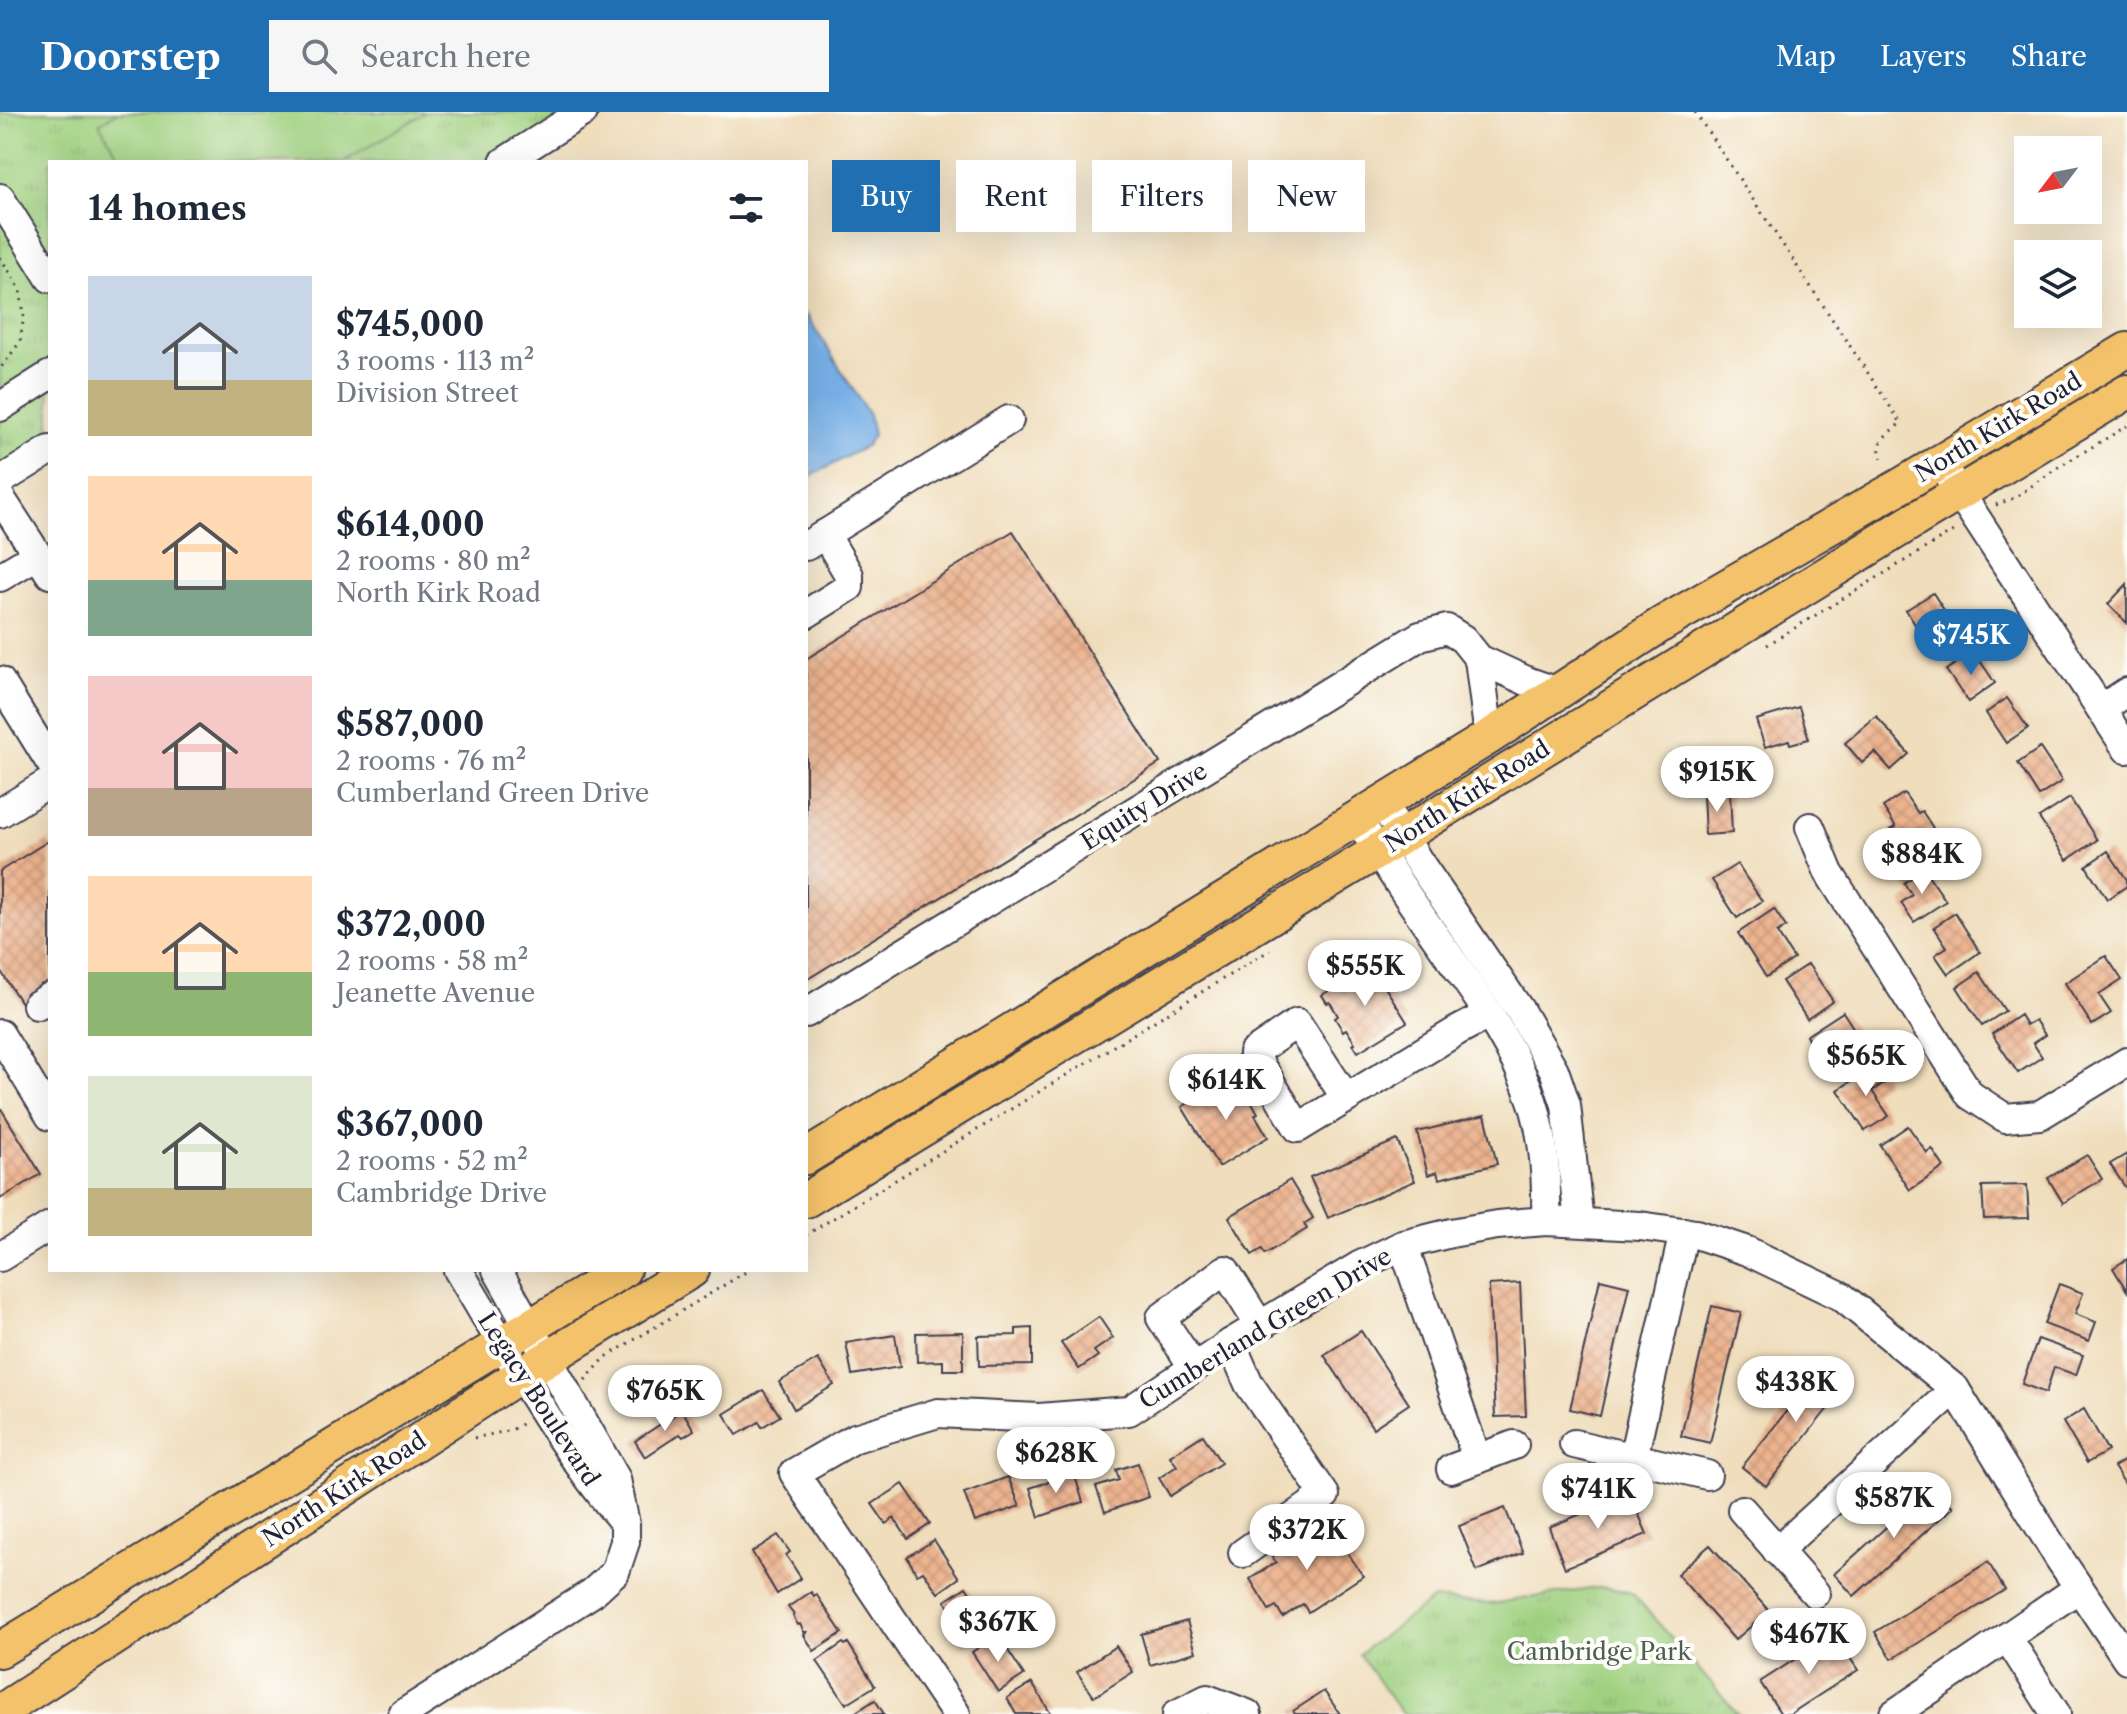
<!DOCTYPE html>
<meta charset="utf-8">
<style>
:root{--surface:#fff;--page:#f6f6f7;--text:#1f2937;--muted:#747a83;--accent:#1f6fb2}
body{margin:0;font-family:"Libre Caslon Text",serif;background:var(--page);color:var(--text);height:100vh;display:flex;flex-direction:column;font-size:30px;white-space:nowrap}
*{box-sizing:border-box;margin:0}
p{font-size:26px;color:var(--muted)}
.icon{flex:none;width:44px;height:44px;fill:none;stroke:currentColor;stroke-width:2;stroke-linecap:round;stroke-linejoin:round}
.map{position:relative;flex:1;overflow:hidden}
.side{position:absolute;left:48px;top:48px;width:760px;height:1112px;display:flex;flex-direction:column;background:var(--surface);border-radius:0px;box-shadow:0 8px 32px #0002}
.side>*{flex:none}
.banner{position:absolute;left:832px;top:48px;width:760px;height:72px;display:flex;gap:16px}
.needle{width:52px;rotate:238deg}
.tools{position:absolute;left:2014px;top:24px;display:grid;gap:16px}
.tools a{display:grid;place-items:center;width:88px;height:88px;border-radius:0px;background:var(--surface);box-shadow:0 8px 32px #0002;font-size:40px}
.price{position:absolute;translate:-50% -68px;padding:0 18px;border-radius:28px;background:#fff;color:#222;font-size:26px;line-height:52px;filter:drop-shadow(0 2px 4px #0008)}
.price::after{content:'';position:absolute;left:50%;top:48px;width:24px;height:18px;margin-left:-12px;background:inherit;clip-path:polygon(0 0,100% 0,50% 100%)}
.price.active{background:var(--accent);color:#fff}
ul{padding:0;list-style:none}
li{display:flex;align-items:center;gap:24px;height:200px;padding:0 40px}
li span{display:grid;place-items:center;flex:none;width:224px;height:160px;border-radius:0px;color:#555}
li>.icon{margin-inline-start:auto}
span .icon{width:96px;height:96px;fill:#fffc;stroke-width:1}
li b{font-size:34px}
h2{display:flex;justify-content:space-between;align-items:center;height:96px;padding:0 40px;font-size:34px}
.tag{padding:0 28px;border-radius:0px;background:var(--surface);box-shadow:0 8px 32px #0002;font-size:28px;line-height:72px}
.tag.active{background:var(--accent);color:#fff}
header{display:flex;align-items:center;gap:48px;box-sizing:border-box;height:112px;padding:0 40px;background:var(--accent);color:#fff}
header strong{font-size:38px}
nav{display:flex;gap:44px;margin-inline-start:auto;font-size:28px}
.search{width:560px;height:72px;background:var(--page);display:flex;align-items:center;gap:20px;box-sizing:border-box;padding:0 28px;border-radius:0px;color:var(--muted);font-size:30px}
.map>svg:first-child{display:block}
.park{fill:url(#park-tufts);stroke:#60795d;stroke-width:2}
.garden{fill:#9fd07f;stroke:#60795d;stroke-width:2}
.water{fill:#76afe6;stroke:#4c6890;stroke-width:2}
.building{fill:url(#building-cross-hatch)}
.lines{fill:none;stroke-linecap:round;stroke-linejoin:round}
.minor-casing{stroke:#413e4e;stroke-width:32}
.major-casing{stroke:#413e4e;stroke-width:38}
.path{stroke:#413e4e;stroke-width:3;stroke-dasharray:2 6;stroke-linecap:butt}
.minor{stroke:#fff;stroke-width:28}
.major{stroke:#f4c26a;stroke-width:34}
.labels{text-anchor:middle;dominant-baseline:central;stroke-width:8;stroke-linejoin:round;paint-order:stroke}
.street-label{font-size:24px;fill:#22223b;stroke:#fdfcf7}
.park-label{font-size:24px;fill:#4e5f53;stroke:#fdfcf7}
</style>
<header>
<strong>Doorstep</strong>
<div class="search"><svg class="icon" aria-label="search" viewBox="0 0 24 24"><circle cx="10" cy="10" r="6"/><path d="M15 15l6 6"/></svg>Search here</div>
<nav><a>Map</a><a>Layers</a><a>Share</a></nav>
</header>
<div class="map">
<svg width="2127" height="1602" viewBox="0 0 2127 1602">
<defs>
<pattern id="park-tufts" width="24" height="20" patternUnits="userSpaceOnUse" patternTransform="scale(2)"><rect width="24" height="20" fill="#9fd07f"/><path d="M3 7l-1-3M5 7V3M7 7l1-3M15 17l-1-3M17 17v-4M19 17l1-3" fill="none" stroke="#89b26f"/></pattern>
<pattern id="building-cross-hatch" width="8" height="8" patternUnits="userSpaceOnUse" patternTransform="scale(2)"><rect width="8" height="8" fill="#ecb38f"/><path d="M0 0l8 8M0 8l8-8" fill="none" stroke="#ca9a7c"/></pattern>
</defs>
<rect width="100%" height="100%" fill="#fdfcf7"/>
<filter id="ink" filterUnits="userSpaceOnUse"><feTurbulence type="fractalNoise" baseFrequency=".0125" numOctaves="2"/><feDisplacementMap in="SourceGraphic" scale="16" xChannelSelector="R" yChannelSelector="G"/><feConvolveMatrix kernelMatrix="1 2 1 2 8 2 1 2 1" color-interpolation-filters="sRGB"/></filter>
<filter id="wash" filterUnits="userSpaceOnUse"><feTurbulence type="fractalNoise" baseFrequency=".006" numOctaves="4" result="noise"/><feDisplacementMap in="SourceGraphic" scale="32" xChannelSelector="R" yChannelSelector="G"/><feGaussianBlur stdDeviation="1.8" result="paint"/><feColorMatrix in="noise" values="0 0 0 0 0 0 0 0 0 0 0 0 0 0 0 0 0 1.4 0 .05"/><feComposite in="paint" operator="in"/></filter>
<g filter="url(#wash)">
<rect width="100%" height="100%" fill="#efddbb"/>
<g class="park">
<polygon points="0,0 592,0 513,50 50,50 50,344 0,376"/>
<polygon points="1604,1475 1632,1481 1738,1602 1402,1602 1359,1542 1433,1487 1489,1492"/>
</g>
<polygon class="garden" points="118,0 426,0 343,50 122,50 99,11"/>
<polygon class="water" points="806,202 869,303 873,323 866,334 806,367"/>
<g id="blocks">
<g class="building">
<polygon points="1013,419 1160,651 806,868 806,547"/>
<polygon points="2127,472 2127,511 2108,492"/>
<polygon points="1933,481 1958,520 1931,538 1906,498"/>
<polygon points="1974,540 1995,571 1968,590 1946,558"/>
<polygon points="2007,586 2028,616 2006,631 1986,601"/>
<polygon points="1799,595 1809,627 1790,632 1789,628 1765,635 1756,608"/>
<polygon points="1876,604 1909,642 1891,658 1875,640 1862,651 1845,631"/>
<polygon points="2040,636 2062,669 2039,684 2018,651"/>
<polygon points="1730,681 1732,721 1705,723 1703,682"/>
<polygon points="1904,681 1918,701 1922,699 1933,716 1902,737 1890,718 1896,715 1883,695"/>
<polygon points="2070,686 2097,728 2067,748 2039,706"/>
<polygon points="50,728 50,877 23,894 0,858 0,759"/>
<polygon points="2108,739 2127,768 2127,774 2107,787 2086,754"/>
<polygon points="1737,752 1762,789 1737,806 1712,768"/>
<polygon points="1924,757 1946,789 1914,810 1901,791 1912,783 1904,771"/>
<polygon points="1774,797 1786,815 1777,821 1794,847 1766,865 1738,821"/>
<polygon points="1955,801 1980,840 1948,862 1935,843 1947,835 1934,815"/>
<polygon points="2106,844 2122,868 2099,883 2111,901 2092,913 2065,871"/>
<polygon points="1808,852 1833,889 1807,907 1782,869"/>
<polygon points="1371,853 1407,910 1358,940 1353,932 1355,931 1346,917 1343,919 1335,906 1338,904 1330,890 1327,891 1322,883"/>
<polygon points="1979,860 2005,899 1982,914 1957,875"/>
<polygon points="1843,900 1868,939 1840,958 1825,935 1817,940 1806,924"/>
<polygon points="2020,903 2026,913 2035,908 2045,923 2033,931 2042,945 2018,961 1992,922"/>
<polygon points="1877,952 1887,969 1872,979 1889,1004 1865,1019 1838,978"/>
<polygon points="1231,965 1245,987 1248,985 1258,1001 1255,1003 1268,1025 1219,1055 1182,995"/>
<polygon points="0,995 41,1062 0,1087"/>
<polygon points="1485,1003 1497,1052 1439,1067 1437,1060 1428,1063 1417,1020"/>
<polygon points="1908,1014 1927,1041 1932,1037 1944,1055 1910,1078 1880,1033"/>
<polygon points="1397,1028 1415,1069 1328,1106 1310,1065"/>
<polygon points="2127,1042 2127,1074 2125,1075 2110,1052"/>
<polygon points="2087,1043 2102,1067 2063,1091 2048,1066"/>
<polygon points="1290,1068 1313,1106 1304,1112 1307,1117 1265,1142 1262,1137 1252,1143 1229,1105"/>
<polygon points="2027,1073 2029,1106 1984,1107 1982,1074"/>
<polygon points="2127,1147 2127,1179 2113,1156"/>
<polygon points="1600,1167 1629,1174 1600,1304 1570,1297"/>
<polygon points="1520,1171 1526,1304 1495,1305 1489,1173"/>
<polygon points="2059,1172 2083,1181 2075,1202 2096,1210 2089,1229 2044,1212"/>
<polygon points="1712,1194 1741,1201 1710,1331 1681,1324"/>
<polygon points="1099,1205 1113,1226 1094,1239 1098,1244 1079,1257 1061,1231"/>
<polygon points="1032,1216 1032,1253 979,1254 978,1224 1016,1223 1016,1217"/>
<polygon points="1361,1219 1409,1292 1373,1316 1324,1243"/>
<polygon points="963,1220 963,1258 943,1258 943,1249 917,1250 916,1221"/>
<polygon points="895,1223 900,1255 852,1263 846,1231"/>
<polygon points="2038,1227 2083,1243 2076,1263 2054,1255 2046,1281 2022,1272"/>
<polygon points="818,1247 834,1273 794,1297 779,1270"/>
<polygon points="1825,1251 1849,1270 1766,1374 1742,1355"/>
<polygon points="763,1278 780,1304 762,1315 759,1310 737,1323 724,1302"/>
<polygon points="2084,1297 2108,1339 2087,1351 2063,1310"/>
<polygon points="682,1298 694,1318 683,1325 680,1322 645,1345 635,1329"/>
<polygon points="1203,1323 1221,1351 1170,1384 1159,1366 1177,1354 1170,1344"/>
<polygon points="2127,1347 2127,1375 2114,1355"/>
<polygon points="1138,1351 1149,1385 1105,1400 1096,1375 1119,1368 1116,1358"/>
<polygon points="1074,1361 1083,1390 1039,1405 1030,1376"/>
<polygon points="1008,1365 1020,1394 975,1410 964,1381"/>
<polygon points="903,1372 930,1412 908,1427 894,1406 886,1412 872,1392"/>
<polygon points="1933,1373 1953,1395 1854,1484 1834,1462"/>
<polygon points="1630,1382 1647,1422 1565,1456 1549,1415"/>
<polygon points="1505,1396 1523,1441 1477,1459 1459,1414"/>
<polygon points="1327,1409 1363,1464 1308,1500 1303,1492 1283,1505 1276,1494 1269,1498 1250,1467 1276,1450 1272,1445"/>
<polygon points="778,1423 790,1440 786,1443 801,1466 777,1482 752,1440"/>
<polygon points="934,1428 959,1466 938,1481 923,1459 917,1462 907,1445"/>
<polygon points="1710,1433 1769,1499 1735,1528 1677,1462"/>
<polygon points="1988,1450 2005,1478 1892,1547 1875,1520"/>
<polygon points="966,1475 976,1490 983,1486 989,1496 982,1500 992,1514 964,1533 952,1515 959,1510 945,1489"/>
<polygon points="811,1480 814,1484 816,1482 842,1521 814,1539 804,1523 807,1520 804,1520 800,1512 798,1513 793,1504 794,1503 788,1495"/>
<polygon points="1187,1509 1196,1540 1150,1553 1141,1522"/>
<polygon points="1834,1522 1858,1558 1790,1602 1781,1602 1760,1570"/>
<polygon points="998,1523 1024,1563 998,1580 972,1540"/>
<polygon points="843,1531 845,1533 848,1531 875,1574 846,1592 817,1549"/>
<polygon points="1116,1534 1133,1560 1094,1585 1077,1560"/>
<polygon points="1032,1571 1051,1602 1016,1602 1007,1586"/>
<polygon points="1324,1579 1340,1602 1295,1602 1293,1599"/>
<polygon points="875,1588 884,1602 853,1602"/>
</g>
</g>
</g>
<g filter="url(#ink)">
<use href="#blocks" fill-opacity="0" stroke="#413e4e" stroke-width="2"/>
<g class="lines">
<defs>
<g id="minor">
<polyline points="504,50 583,0"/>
<polyline points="0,86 50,166"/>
<polyline points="0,295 50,263"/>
<polyline points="1940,351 2127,637"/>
<polyline points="0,369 50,338"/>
<polyline points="0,385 50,462"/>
<polyline points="806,434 1009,308"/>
<polyline points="0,465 37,443"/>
<polyline points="806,502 849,475 849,463 825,422"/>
<polyline points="1479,547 1489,625"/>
<polyline points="0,569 50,650"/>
<polyline points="2101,597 2127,580"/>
<polyline points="1382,691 1417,747 1519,897 1554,958 1566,993 1579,1110"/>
<polyline points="0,701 50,670"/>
<path d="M1357,706C1384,749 1412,792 1442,834C1476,883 1512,930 1532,988C1545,1026 1547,1069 1546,1109"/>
<polyline points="1810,715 1829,761 1970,983 2005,1006 2040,1003 2127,950"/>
<polyline points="37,893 50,885"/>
<polyline points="806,901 1420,524 1447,517 1463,527 1479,547 1529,570 1558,580"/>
<polyline points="0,922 50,1004"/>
<polyline points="1346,986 1297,911 1253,941 1298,1016 1457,919 1489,902"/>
<polyline points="1403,1133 1477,1347"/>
<polyline points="0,1145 50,1114"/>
<path d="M458,1158C508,1241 559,1334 622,1408"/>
<polyline points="1231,1231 1249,1272 1325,1383 1243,1441"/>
<polyline points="1194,1256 1161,1206 1225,1158 1260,1214"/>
<polyline points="1574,1332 1707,1363"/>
<polyline points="1633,1346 1684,1120"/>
<polyline points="1451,1357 1514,1333"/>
<polyline points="1742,1398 1815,1481"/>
<polyline points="1777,1439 1955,1277"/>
<polyline points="2007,1525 2056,1602"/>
<polyline points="403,1602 592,1481 615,1460 625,1430 625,1412 616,1367 497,1158"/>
<polyline points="956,1602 794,1361 855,1326 938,1301 1039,1306 1129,1299 1231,1231 1359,1154 1403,1133 1451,1121 1497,1113 1546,1109 1640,1114 1696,1122 1747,1139 1841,1184 1955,1277 2059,1446 2127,1547"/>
<polyline points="1177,1602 1207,1587 1247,1602"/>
<polyline points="1894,1602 2079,1476"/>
</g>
<g id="major">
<polyline points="806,1045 1489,625 1662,512 1902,373 2127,238"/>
<polyline points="806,1088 1378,739 1921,404 2127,280"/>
<polyline points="0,1538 623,1158"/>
<polyline points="0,1600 522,1262 692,1158"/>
</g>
</defs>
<use href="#minor" class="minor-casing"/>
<use href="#major" class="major-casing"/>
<g class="path">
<path d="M1695,0L1901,311C1885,324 1873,330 1884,352"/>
<polyline points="0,145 20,177 24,202 20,230 0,257"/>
<polyline points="1996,393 2016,385 2057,356 2127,314"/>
<polyline points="1767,533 1955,418"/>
<polyline points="806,1123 1270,838"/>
<polyline points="585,1268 606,1245 749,1158"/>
<polyline points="474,1326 512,1318 523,1311"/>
</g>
<use href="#minor" class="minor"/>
<use href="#major" class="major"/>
</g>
</g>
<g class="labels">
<g class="street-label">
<text transform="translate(1998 315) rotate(-31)">North Kirk Road</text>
<text transform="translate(1467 684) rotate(-32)">North Kirk Road</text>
<text transform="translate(1144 694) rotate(-32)">Equity Drive</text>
<text transform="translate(1265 1216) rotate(-31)">Cumberland Green Drive</text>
<text transform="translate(539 1287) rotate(57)">Legacy Boulevard</text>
<text transform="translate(344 1377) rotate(-33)">North Kirk Road</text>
</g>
<g class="park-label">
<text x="1599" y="1539">Cambridge Park</text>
</g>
</g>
</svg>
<div class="tools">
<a><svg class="needle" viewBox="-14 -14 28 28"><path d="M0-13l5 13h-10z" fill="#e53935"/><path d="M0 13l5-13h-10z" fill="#747a83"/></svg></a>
<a><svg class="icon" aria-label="layers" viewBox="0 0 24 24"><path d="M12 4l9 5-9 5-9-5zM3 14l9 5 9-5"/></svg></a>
</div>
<b class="price active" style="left:1971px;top:565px">$745K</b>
<b class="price" style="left:1717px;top:702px">$915K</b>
<b class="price" style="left:1922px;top:784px">$884K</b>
<b class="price" style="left:1365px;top:896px">$555K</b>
<b class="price" style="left:1866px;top:986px">$565K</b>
<b class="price" style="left:1226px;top:1010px">$614K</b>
<b class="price" style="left:1796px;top:1312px">$438K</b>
<b class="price" style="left:665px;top:1321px">$765K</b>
<b class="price" style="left:1056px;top:1383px">$628K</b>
<b class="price" style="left:1598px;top:1419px">$741K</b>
<b class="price" style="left:1894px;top:1428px">$587K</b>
<b class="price" style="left:1307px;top:1460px">$372K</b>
<b class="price" style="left:998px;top:1552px">$367K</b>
<b class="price" style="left:1809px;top:1564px">$467K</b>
<div class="banner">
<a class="tag active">Buy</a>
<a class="tag">Rent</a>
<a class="tag">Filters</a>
<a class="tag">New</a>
</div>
<section class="side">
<h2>14 homes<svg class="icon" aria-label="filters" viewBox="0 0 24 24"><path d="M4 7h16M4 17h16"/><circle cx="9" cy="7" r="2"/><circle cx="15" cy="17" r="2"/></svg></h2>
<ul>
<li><span style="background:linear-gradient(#c9d6e8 65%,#c2b280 0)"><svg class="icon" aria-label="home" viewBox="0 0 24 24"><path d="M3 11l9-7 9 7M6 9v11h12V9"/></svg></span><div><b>$745,000</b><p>3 rooms · 113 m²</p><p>Division Street</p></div></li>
<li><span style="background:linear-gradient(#ffd9b3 65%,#7fa58c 0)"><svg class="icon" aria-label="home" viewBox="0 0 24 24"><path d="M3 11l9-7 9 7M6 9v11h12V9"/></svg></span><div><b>$614,000</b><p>2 rooms · 80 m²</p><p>North Kirk Road</p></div></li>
<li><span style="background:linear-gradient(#f6c9c9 70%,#b9a48a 0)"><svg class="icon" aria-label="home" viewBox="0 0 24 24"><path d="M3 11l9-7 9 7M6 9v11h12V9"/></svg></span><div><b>$587,000</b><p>2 rooms · 76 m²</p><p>Cumberland Green Drive</p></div></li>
<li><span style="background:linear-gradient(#ffd9b3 60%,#8fb573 0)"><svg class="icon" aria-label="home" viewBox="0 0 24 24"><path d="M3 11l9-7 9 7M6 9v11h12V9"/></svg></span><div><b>$372,000</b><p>2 rooms · 58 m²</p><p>Jeanette Avenue</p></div></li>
<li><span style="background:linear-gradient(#dfe7d0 70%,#c2b280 0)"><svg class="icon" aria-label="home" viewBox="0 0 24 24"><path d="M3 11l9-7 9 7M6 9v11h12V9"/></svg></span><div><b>$367,000</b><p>2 rooms · 52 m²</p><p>Cambridge Drive</p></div></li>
</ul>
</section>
</div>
